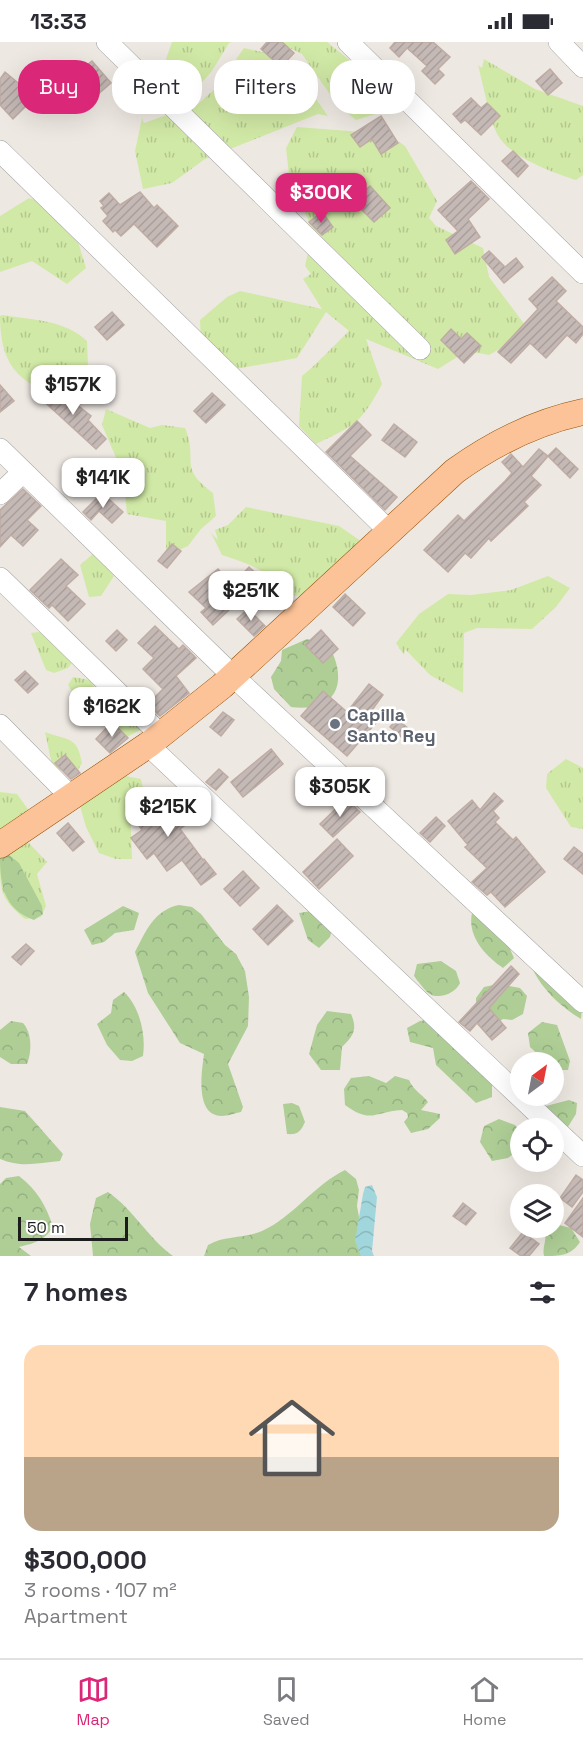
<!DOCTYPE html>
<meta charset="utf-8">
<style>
:root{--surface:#fff;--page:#f2f2f3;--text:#2b2b33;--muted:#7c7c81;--line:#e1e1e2;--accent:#db2777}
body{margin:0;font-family:"Space Grotesk",sans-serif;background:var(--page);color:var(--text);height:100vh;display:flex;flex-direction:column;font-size:22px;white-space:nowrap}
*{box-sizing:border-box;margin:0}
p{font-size:20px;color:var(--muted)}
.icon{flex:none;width:33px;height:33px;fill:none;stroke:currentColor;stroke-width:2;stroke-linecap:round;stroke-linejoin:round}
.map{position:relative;height:1214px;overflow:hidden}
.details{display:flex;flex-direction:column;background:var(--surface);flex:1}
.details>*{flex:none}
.banner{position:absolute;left:18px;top:18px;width:548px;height:54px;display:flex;gap:12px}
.needle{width:39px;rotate:32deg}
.buttons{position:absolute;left:510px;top:1010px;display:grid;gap:12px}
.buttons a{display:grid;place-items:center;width:54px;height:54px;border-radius:50%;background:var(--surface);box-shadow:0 6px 24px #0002;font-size:30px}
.scale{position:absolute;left:18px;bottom:15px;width:110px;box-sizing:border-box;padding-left:6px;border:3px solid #1c1c1c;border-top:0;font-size:16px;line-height:21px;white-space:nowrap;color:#1c1c1c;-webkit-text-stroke:4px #fff;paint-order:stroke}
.price{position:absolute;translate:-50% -51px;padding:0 14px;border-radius:12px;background:#fff;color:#222;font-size:20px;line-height:39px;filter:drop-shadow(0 2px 3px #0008)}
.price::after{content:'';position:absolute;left:50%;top:36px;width:18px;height:14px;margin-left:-9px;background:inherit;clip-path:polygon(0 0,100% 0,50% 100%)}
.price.active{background:var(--accent);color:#fff}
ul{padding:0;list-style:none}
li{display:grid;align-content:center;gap:12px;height:318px;padding:0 24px}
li+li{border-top:2px solid var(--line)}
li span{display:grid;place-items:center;height:186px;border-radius:18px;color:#555}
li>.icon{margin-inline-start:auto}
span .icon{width:108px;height:108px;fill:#fffc;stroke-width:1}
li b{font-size:26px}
h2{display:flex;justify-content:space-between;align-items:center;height:72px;padding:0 24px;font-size:26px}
.tag{padding:0 21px;border-radius:24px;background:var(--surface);box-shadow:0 6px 24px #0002;font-size:21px;line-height:54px}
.tag.active{background:var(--accent);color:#fff}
.status{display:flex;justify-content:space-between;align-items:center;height:42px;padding:0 30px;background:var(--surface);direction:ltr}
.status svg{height:16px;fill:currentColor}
.dock{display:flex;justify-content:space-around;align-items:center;height:84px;border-top:2px solid var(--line);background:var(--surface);font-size:16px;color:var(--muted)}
.dock a{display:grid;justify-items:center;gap:3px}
.dock .active{color:var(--accent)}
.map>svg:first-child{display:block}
.grass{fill:url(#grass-tufts)}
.forest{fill:url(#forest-crowns)}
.water{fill:url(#water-waves)}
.building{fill:url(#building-hatch);stroke:#bfaca4;stroke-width:1.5}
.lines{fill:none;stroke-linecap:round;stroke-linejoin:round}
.minor-casing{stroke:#a3a3a3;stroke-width:22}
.major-casing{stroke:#944e00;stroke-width:27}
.minor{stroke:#fff;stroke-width:21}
.major{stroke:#fcc398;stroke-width:26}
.worship-dot{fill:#6b7280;stroke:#fff;stroke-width:2}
.labels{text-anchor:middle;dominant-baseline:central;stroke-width:5;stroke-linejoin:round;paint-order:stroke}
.worship-label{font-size:18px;font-weight:bold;fill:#5b616d;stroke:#fff;text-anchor:start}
</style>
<div class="status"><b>13:33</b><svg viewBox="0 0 49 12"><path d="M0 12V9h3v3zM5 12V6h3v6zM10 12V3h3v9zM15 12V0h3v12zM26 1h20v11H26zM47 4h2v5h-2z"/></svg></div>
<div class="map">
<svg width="583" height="1214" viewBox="0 0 583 1214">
<defs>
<pattern id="grass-tufts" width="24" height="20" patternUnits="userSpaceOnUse" patternTransform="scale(1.5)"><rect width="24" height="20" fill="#d1e9a6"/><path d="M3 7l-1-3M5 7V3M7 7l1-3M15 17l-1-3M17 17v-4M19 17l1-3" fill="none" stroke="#b3c78e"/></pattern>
<pattern id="forest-crowns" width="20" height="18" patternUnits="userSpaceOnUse" patternTransform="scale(1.5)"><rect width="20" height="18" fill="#aece96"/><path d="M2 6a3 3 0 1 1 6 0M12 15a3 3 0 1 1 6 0" fill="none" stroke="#95b081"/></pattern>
<pattern id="water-waves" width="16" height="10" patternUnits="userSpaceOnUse" patternTransform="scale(1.5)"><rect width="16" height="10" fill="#a1d7dc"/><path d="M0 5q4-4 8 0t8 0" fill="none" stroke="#8ab8bc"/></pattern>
<pattern id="building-hatch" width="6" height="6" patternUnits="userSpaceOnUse" patternTransform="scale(1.5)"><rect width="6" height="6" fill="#c5b9b5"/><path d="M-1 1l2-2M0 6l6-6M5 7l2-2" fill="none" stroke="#a99e9b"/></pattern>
</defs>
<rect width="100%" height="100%" fill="#eee8e2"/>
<g class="grass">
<polygon points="172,0 232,0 229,1 212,29 196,47 164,37 164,23"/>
<polygon points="278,0 327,0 364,30 376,46 382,70 356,78 338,64 302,12"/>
<polygon points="244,6 271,12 304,40 328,74 318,72 205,117 172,141 143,147 135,109 142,76 144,81 198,62 216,46"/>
<path d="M484,17L535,47L583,64V133L576,138C554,131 511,115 499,95C490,81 483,41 478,23L482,26Z"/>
<path d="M297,85L388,92L405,104L437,159L429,176L436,184L483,206L489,235L525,283L519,296L489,313L467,309L438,327L366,297L382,342C361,381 356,383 316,402L299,384L302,334C319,320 333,304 349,289L326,270L297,316L230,328L201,304L200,278L227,255L240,249L322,267L303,237L311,232L305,224L310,201L309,180L289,133L286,106Z"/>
<polygon points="29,156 61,166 72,180 86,226 67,242 32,219 0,230 0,174"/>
<path d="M3,273C33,278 65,278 87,299L89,349L86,362C33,347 0,338 0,274Z"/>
<path d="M106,367L150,386L162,383L185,386C199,420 177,424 213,451L216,474L201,487L188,504L166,514V479L127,472L123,432L102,383Z"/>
<path d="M246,465L339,484L371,506L335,556L286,553C271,528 248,522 222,513L211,491L218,498L215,488L228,483Z"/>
<polygon points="94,511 114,534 101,554 89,555 80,523"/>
<polygon points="548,534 570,546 556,565 532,587 477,586 464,591 463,651 430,633 405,607 404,613 396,601 419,572 448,552 471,553 511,548"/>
<polygon points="39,590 49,593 72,621 68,626 54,631 46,628 31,591"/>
<polygon points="73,635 90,638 99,653 79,661 68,643"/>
<polygon points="107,652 142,687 125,696 110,691 103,677"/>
<path d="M45,690C68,699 77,693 82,721L78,728H59L52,723Z"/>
<polygon points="566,717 583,726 583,787 571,785 546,746 547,732"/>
<polygon points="126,734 141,737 144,753 130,764 132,817 116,817 99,811 86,785 80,764 105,743"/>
<polygon points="0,750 17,752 35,777 0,788"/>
<path d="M26,798L47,820L37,832L46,864L41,875L25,877C0,856 0,849 0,818Z"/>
</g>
<g class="forest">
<path d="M307,597L328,602C349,639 338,671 291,665L274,647L271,635L281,619L282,608Z"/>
<path d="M8,812L19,821L42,864L43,872L34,878C3,867 0,842 0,813Z"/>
<path d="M179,863L192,865L201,872L225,903L236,912L245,929L249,955L248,984L228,1022L243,1065L241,1070C235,1071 228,1074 222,1074C194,1074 202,1028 204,1012L180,1001L148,951L135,910C146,889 154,868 179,863Z"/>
<polygon points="123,864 139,871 134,888 115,891 104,900 92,903 84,888"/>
<polygon points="318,868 332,888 330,895 319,906 308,898 299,871"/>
<path d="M472,871L506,898L514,916L503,926C485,914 467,894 472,871Z"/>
<path d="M524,904L583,956L581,977C552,959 533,938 524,904Z"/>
<path d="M441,919L456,929L460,941C455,952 437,959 427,950C422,945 418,939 414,934L417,922Z"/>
<polygon points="498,942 520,946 527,954 523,972 512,978 503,977 497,981 476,966 476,956 484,945"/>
<path d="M124,950C140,965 146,993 143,1014L132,1019L120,1018L107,1003L97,982L111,971L113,958Z"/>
<path d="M327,969L351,972C358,988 353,994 342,1005L340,1028H321L309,1012L317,983Z"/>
<polygon points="440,975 492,1042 492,1055 476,1061 436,1023 433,1006 410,1000 407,986 420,979"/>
<path d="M11,979L23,981C32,991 32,1009 27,1022H11L0,1015V988Z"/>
<polygon points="542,980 557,983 570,1019 568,1028 554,1028 554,1020 546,1020 530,1005 528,991"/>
<path d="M369,1034L386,1041L395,1034L409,1038C414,1049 422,1052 428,1060L421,1068L440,1072V1076L428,1087L411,1091L404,1080L408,1075L407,1071L402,1068C374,1070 371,1082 345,1063L344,1047L351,1036Z"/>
<polygon points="569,1058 577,1061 576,1072 566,1088 548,1076 546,1064"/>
<path d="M292,1061L299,1064L305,1080C301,1089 298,1093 287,1092L283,1062Z"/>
<path d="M0,1065L25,1069L63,1112L60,1119C38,1121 21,1126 0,1117Z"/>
<polygon points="499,1077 515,1083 520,1090 520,1107 508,1116 492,1119 480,1100 484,1084"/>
<path d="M345,1128L356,1137L359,1148L357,1164L366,1214H204L208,1203C225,1193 244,1197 262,1189C292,1176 314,1143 345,1128Z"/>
<path d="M19,1134C37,1148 46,1163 53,1185C44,1199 35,1201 19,1205L31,1214H0V1142L6,1136Z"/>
<path d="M108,1150C134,1168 148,1196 173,1214H93L90,1182L96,1156Z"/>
<path d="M555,1182L571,1186L580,1200C571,1214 560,1214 544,1214C542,1205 547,1199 545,1190Z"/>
</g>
<polygon class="water" points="372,1143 377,1155 372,1209 374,1214 361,1214 355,1199 363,1152 365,1145"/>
<g class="building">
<polygon points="267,0 282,0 294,11 281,25 261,7"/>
<polygon points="395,0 433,0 450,15 438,27 444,33 435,42 422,29 427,24 407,6 399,15 390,6"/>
<polygon points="92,19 111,41 96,54 76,32"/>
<polygon points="550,27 562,41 548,53 536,39"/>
<polygon points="5,30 35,55 13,77 0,63 0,37"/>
<polygon points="471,56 481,66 487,61 500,74 481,93 465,78 461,81 453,72"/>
<polygon points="381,74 398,101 381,112 372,97 360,105 351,93"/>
<polygon points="513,109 528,124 518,135 502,119"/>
<polygon points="471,139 489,157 468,177 480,195 455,212 446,198 458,189 438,168"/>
<polygon points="370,144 390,166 374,180 362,168 366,163 358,155"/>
<polygon points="140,150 154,166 157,163 178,184 157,205 134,182 121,194 115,188 113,190 103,179 108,174 101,166 104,164 100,159 109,151 120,163"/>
<polygon points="322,170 333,185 322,193 309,180"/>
<polygon points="489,209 505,225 516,216 523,225 504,241 482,215"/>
<polygon points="552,235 566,249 556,259 583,285 583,292 576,301 567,293 546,316 530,301 511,321 498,310 538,267 529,257"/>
<polygon points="112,270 124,283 107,298 95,285"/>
<polygon points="451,287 461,297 467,291 481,304 464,321 441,298"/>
<polygon points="49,342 74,365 76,362 91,374 88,378 106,397 96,407 38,354"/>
<polygon points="0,343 14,359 0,370"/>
<polygon points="212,351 225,363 206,381 194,369"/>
<polygon points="357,379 371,393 350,414 397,455 385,468 326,410"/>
<polygon points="394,382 417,400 405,415 382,398"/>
<polygon points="556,406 578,427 570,436 548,414"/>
<polygon points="539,407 548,414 531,434 541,443 524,460 528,464 491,499 489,496 471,516 465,511 448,530 424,508 458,473 464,479 505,439 512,431 502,420 511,412 523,425"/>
<polygon points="23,447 41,464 27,478 38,488 23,504 11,493 0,505 0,468"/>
<polygon points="102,451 123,470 112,481 99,469 91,478 83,470"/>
<polygon points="172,502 181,509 167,526 158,519"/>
<polygon points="61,517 78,533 66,544 85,562 68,579 52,563 49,566 30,548"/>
<polygon points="249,525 268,543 255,557 236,539"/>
<polygon points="218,527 236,547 221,559 229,568 213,583 201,570 206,566 189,550"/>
<polygon points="345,552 365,571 353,584 333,565"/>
<polygon points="248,567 265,584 254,594 237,577"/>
<polygon points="155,584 179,607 183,603 196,616 176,634 189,651 160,674 148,662 163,647 143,627 154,616 138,601"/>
<polygon points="117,588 127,598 116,609 106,599"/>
<polygon points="321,588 338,607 323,621 305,603"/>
<polygon points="25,629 38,642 28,651 15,638"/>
<polygon points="369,642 383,653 372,668 381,675 347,714 301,674 323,649 347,670"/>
<polygon points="223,670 234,678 221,694 210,685"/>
<polygon points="397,677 416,693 408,701 390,685"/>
<polygon points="112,680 128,696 110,711 96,697"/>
<polygon points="271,707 283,722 243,755 231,740"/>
<polygon points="65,713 80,731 71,737 55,721"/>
<polygon points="219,727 228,735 216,748 206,740"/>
<polygon points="494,751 503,759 493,769 499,776 495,780 513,798 516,795 545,830 505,865 491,850 487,853 472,840 487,826 465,805 468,803 448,779 472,758 480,768"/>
<polygon points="143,753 149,762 154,758 167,774 185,761 195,776 180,787 203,818 204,817 216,832 201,843 182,818 167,829 154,811 147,817 131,796 142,788 126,765"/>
<polygon points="346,757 360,770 333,795 320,782"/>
<polygon points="436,775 445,784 430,800 420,791"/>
<polygon points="68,781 84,800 73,809 57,791"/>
<polygon points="337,797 353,814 319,847 303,830"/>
<polygon points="574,805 583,812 583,832 564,817"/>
<polygon points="243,829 259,846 240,864 224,847"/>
<polygon points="277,863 293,879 268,903 253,887"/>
<polygon points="26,902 34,909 21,923 12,915"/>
<polygon points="511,924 519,932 489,966 506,986 492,998 477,981 470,989 459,980"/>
<polygon points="576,1133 583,1138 583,1150 572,1165 560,1156"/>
<polygon points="583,1156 583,1195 565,1181"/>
<polygon points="463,1161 476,1171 466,1183 453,1174"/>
<polygon points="523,1190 539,1202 529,1214 521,1214 510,1206"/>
</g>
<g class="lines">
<defs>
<g id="minor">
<polyline points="107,0 420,307"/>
<polyline points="348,0 583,231"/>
<polyline points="559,0 583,25"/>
<polyline points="0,109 389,489"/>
<polyline points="0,407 233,634 583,960"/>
<polyline points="0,452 23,430"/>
<polyline points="0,536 161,693"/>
<polyline points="0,683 72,756"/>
<polyline points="148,703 583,1114"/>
</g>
<path id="major" d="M0,803L148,703L222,644L455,429C494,401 536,380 583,370"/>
</defs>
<use href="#minor" class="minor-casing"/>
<use href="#major" class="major-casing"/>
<use href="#minor" class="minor"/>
<use href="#major" class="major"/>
</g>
<circle class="worship-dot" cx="335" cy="682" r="6"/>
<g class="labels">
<g class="worship-label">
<text x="347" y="672">Capilla<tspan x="347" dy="21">Santo Rey</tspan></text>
</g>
</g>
</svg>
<div class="buttons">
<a><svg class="needle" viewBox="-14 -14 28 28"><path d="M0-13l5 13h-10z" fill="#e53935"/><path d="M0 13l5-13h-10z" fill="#7c7c81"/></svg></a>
<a><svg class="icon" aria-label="locate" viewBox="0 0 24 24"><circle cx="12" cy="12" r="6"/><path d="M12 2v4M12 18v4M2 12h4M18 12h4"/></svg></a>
<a><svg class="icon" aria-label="layers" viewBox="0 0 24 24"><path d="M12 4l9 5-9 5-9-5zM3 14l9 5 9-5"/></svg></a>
</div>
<div class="scale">50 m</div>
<b class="price active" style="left:321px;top:182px">$300K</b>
<b class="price" style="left:73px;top:374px">$157K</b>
<b class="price" style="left:103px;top:467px">$141K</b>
<b class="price" style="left:251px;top:580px">$251K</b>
<b class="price" style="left:112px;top:696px">$162K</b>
<b class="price" style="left:340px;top:776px">$305K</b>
<b class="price" style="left:168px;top:796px">$215K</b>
<div class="banner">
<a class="tag active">Buy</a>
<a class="tag">Rent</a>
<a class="tag">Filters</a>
<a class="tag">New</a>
</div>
</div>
<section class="details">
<h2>7 homes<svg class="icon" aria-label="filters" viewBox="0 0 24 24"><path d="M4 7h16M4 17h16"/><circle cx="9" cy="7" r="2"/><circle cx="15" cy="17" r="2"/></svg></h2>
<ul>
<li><span style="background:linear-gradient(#ffd9b3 60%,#b9a48a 0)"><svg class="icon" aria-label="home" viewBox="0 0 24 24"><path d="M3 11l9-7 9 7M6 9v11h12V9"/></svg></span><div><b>$300,000</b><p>3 rooms · 107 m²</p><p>Apartment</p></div></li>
</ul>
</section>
<nav class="dock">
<a class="active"><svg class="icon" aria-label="map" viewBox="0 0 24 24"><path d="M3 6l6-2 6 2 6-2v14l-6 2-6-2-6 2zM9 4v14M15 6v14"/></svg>Map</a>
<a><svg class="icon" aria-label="saved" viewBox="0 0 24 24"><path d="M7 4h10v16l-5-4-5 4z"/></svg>Saved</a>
<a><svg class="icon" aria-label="home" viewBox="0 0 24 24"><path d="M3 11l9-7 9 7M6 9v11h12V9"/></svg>Home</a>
</nav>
